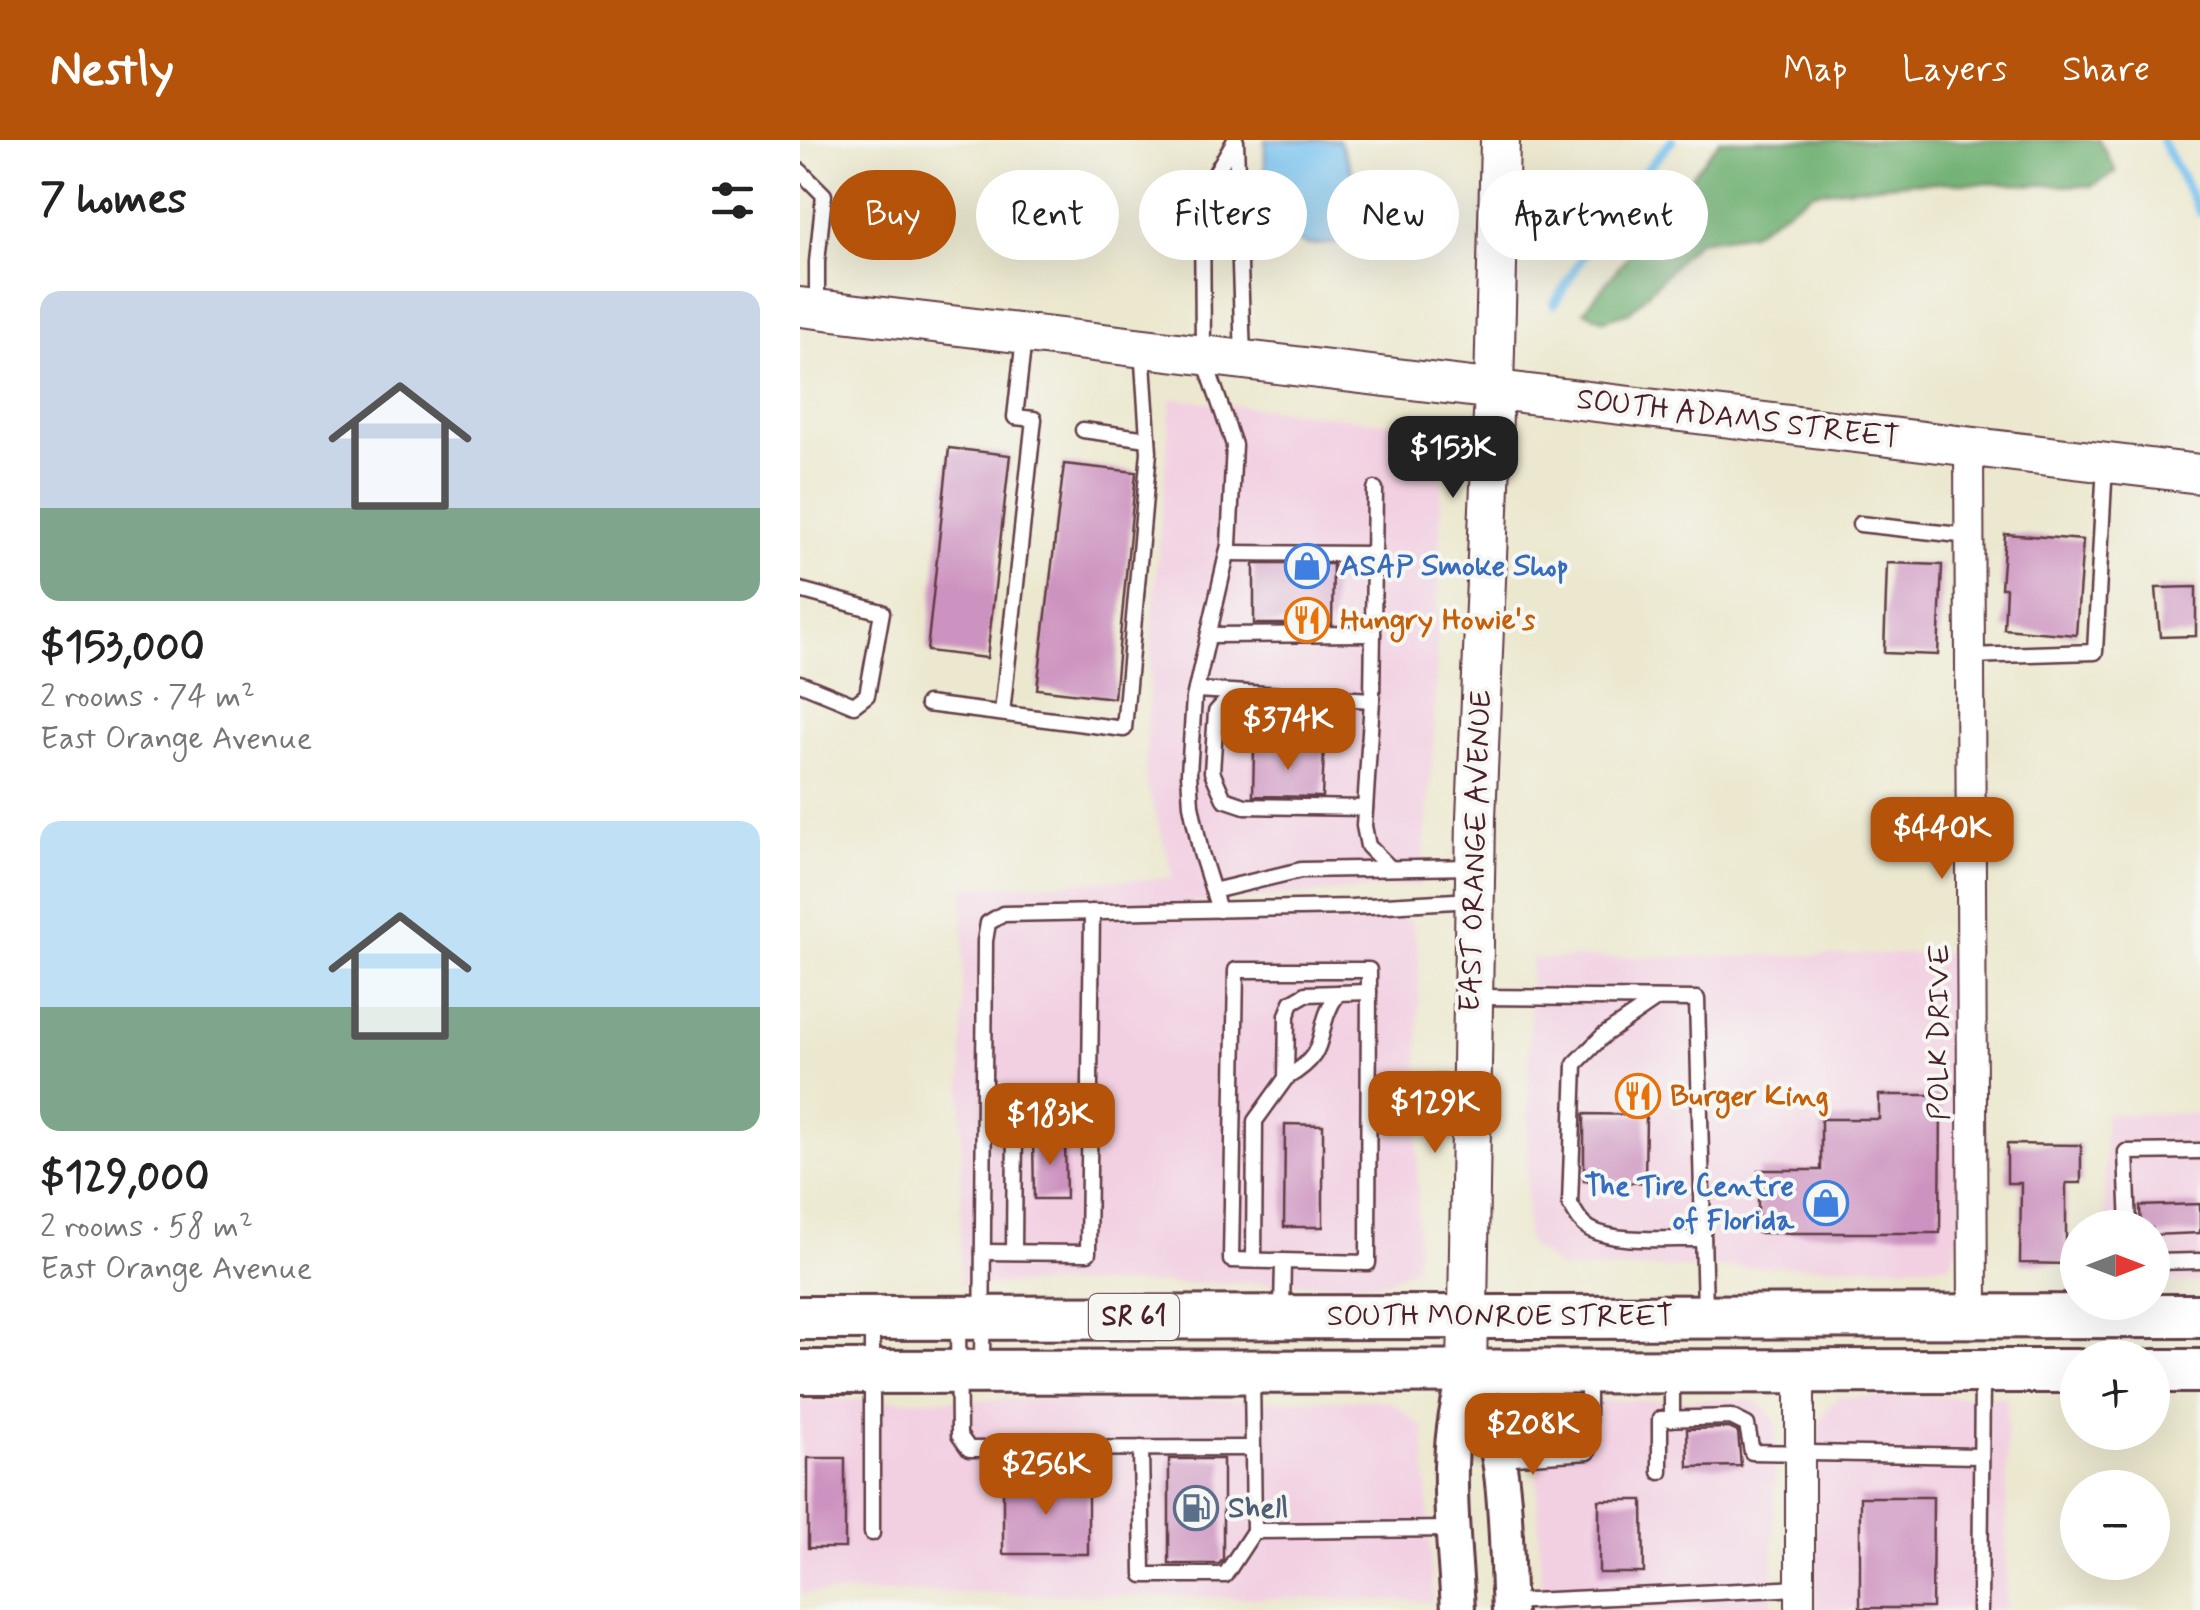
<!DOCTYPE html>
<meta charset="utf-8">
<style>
:root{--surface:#fff;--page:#f2f2f2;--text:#222;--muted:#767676;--accent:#b45309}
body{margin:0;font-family:Mynerve,sans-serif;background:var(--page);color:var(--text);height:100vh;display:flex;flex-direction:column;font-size:38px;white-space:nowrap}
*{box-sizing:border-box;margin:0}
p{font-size:32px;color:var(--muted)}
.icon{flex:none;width:55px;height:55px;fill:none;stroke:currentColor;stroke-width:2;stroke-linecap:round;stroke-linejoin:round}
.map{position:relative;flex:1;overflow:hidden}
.panel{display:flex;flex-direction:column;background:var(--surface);width:800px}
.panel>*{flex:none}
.banner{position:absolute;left:30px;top:30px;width:950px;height:90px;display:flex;gap:20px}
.needle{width:65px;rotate:90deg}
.controls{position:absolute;left:1260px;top:1070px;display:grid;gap:20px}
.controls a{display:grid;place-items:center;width:110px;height:110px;border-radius:50%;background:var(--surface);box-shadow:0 10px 40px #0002;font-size:50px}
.price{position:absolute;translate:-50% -85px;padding:0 22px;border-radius:20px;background:var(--accent);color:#fff;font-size:32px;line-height:65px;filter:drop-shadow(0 2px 5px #0008)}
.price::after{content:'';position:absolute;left:50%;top:60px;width:30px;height:22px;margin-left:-15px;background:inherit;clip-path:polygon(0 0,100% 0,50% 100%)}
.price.current{background:#222;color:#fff}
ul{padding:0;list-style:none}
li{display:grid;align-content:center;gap:20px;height:530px;padding:0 40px}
li span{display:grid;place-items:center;height:310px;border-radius:20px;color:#555}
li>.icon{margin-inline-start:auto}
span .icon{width:180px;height:180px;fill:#fffc;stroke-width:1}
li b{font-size:42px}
h2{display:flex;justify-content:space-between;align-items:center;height:120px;padding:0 40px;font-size:42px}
.chip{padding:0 35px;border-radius:45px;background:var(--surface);box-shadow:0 10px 40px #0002;font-size:35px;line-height:90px}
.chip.current{background:var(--accent);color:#fff}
header{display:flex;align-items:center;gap:60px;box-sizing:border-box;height:140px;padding:0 50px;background:var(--accent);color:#fff}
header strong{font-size:48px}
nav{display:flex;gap:55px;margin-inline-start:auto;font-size:35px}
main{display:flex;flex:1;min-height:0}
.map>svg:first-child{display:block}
.built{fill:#f2d0e2}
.forest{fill:#6fb072;stroke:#5c684e;stroke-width:2.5}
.water{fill:#75c1ef;stroke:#60708d;stroke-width:2.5}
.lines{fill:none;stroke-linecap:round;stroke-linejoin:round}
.stream{stroke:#75c1ef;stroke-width:9}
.building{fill:#cd93c0}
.service-casing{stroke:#623d44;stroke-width:19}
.minor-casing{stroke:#623d44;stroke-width:32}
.tertiary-casing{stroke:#623d44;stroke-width:38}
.secondary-casing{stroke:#623d44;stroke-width:42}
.primary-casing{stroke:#623d44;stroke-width:48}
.service{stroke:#fff;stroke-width:14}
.minor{stroke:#fff;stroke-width:28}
.tertiary{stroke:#fff;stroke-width:32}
.secondary{stroke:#fff;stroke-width:38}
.primary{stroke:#fff;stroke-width:42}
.labels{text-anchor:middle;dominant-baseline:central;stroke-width:8;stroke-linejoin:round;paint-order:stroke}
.shield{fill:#f6f6f2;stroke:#7e6067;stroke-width:2.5}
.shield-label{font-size:28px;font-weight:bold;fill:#4a1f2b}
.street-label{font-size:30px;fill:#4a1f2b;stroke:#f6f6f2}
.shop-label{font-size:30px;font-weight:bold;fill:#366cbe;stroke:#f6f6f2;text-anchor:start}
.food-label{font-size:30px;font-weight:bold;fill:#c56008;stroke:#f6f6f2;text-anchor:start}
.service-label{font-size:30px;font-weight:bold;fill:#4e5e75;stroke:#f6f6f2;text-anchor:start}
</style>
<header>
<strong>Nestly</strong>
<nav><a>Map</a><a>Layers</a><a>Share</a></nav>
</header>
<main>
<section class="panel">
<h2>7 homes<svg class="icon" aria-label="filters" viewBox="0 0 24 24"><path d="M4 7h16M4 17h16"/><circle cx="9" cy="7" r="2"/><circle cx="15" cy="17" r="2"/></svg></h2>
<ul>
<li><span style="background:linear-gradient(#c9d6e8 70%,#7fa58c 0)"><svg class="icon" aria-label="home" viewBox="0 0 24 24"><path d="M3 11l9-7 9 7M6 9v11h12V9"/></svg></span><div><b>$153,000</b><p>2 rooms · 74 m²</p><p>East Orange Avenue</p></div></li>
<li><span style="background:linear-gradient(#bfe0f5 60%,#7fa58c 0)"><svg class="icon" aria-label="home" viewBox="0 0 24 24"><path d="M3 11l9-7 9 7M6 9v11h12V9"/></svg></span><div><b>$129,000</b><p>2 rooms · 58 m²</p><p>East Orange Avenue</p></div></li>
</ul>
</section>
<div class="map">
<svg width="1400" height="1470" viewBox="0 0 1400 1470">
<rect width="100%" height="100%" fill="#f6f6f2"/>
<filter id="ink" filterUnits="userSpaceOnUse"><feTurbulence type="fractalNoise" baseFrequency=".01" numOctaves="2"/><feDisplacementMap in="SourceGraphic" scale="20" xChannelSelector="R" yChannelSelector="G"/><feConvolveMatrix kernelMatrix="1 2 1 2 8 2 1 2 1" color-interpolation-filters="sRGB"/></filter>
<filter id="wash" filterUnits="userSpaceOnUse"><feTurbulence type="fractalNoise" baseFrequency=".0048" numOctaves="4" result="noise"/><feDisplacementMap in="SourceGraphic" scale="40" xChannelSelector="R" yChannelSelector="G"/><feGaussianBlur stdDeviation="2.25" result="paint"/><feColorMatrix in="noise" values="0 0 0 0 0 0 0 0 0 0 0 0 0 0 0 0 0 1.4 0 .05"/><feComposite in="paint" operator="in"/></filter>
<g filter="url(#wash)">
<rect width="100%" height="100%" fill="#ece8cf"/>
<g class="built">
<polygon points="371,258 602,284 620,288 639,310 642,326 634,599 621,745 381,764 387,783 596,777 611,781 619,813 617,1113 614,1127 588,1141 578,1143 160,1144 164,747 374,738 345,638 353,475"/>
<polygon points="1158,813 1161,1093 1150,1125 761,1129 729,1105 726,1093 731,819"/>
<polygon points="1400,973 1400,1142 1353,1143 1352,1088 1305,1088 1305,974"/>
<polygon points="1038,1257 1207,1257 1206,1470 1016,1470 1016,1291 1027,1269"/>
<polygon points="952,1259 968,1270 976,1285 972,1470 742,1470 735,1293 750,1270 768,1261"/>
<polygon points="0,1260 576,1260 594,1263 624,1289 633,1461 112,1452 0,1454"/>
</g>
<polygon class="forest" points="920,0 1299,0 1316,32 1292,46 1116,42 1013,52 951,93 897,101 830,172 804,180 784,171"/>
<path class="water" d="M465,0H539C553,35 576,73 543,103L508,105L475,93L465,42Z"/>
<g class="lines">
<g class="stream">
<polyline points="1362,0 1400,72"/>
<polyline points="754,164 806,78 872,0"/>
</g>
</g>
<g id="blocks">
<g class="building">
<polygon points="149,308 210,315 187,518 127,511"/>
<polygon points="264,324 336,332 314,558 237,549"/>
<polygon points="1205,394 1283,400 1276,495 1204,489 1206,448 1201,448"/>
<polygon points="1087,423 1142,425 1138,515 1084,513"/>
<polygon points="454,424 533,424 532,484 454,484"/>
<polygon points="1396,447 1396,496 1360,497 1356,448"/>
<polygon points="454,608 524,611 522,657 453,656"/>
<polygon points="1079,955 1141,955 1140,1093 958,1093 958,1030 1021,1030 1021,979 1079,979"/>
<polygon points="784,974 846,975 845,1043 784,1041"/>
<polygon points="485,984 523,985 523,1087 484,1087"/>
<polygon points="233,998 265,998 266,1059 234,1059"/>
<polygon points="1207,1004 1281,1005 1281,1043 1266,1043 1266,1124 1220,1123 1221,1043 1207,1043"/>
<polygon points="1400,1064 1400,1093 1352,1095 1352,1088 1341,1088 1340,1066"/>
<polygon points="929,1288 938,1292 941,1326 888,1327 887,1289"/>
<rect x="8" y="1318" width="37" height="90"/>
<polygon points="369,1319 423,1319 423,1419 419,1424 369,1424"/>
<rect x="203" y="1342" width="85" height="72"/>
<polygon points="1060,1357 1133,1357 1132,1468 1060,1468"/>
<polygon points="799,1360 843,1360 844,1433 799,1433"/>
</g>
</g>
</g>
<g filter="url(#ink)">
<use href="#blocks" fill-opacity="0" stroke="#623d44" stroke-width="2.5"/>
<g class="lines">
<defs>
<g id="service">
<polyline points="436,1 443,219"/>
<polyline points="0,31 24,55 17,122 17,168"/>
<polyline points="283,290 348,299"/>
<polyline points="575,349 572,560 564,686 568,706 590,728"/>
<polyline points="1060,384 1169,396"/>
<polyline points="427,413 574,414"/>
<polyline points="0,450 82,472 67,555 54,565 0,543"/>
<polyline points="409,495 573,494"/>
<polyline points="1170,516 1295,512 1305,323"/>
<polyline points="396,550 572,560"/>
<polyline points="445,553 426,561 416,572 412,632 424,659 445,666 565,668"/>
<polyline points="127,564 324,589 349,312 342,208"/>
<polyline points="202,573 234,279 215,277 224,198"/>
<polyline points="413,751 501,730 674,727"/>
<polyline points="419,770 401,713 391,665 389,633 394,558 429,405 434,305 403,215 402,56 435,0"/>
<polygon points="436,830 569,830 568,1123 431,1120"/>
<polyline points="675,857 897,859 905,1170"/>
<path d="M857,859L804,895L775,924L770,1064C776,1074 780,1083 790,1089C817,1104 872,1098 903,1099"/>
<path d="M486,938C535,910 511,892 538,853"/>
<polyline points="569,943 668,943"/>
<polyline points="1329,1088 1326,1012 1400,1011"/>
<polyline points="183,1112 288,1113 292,772"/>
<polyline points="214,1112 215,984 226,979 290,977"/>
<polyline points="454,1120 455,981 486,938 487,875 492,862 506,854 569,852"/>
<polyline points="1352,1122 1400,1121"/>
<polyline points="482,1170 483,1121"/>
<polyline points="158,1182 159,1295 169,1309 453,1308"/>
<polyline points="182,1228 185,801 188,783 203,774 551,767 673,760"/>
<polyline points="872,1237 872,1279"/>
<polyline points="341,1308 343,1435 425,1435 454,1391 452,1234"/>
<polyline points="700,1318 788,1312 788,1237"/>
<polyline points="860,1332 860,1279 931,1277 947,1285 952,1312 1180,1316"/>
<polyline points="454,1391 653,1389"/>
<polyline points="72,1393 72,1184"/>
<polyline points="709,1462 1000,1448"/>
<polyline points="1180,1470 1182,1236"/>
</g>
<g id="minor">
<polyline points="1169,307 1173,1176"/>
<polyline points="1000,1231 1000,1470"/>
</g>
<g id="tertiary">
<path d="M667,1232C711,1302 704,1389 709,1470"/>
<path d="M658,1470C654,1390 640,1309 667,1232"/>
</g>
<g id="secondary">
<polyline points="0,167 1400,334"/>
<polyline points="667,1232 676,678 694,250 700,0"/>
</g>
<g id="primary">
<polyline points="0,1178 1400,1176"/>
<polyline points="1352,1231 1400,1231"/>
<polyline points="0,1232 1278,1231"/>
</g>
</defs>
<use href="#service" class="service-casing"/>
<use href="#minor" class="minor-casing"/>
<use href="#tertiary" class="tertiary-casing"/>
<use href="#secondary" class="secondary-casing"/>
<use href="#primary" class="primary-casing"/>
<use href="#service" class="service"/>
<use href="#minor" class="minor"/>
<use href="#tertiary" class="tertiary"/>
<use href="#secondary" class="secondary"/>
<use href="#primary" class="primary"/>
</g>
</g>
<defs>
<symbol id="shop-ring" viewBox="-11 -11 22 22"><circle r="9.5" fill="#f6f6f2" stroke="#3f7fe0" stroke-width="1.5"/><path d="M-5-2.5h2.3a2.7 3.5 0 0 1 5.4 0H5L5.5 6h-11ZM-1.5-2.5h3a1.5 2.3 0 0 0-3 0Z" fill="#3f7fe0"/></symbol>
<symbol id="restaurant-ring" viewBox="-11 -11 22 22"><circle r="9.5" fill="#f6f6f2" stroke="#e8710a" stroke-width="1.5"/><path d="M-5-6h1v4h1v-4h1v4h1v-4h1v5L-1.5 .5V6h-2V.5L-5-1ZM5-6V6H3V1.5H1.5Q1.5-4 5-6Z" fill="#e8710a"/></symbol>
<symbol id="fuel-ring" viewBox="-11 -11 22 22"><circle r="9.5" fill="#f6f6f2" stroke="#5c6f8a" stroke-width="1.5"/><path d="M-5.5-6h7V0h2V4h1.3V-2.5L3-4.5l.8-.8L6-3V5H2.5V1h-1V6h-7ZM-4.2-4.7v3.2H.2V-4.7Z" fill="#5c6f8a"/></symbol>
</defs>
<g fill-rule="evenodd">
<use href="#shop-ring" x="482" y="401" width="50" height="50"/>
<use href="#restaurant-ring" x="482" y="455" width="50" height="50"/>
<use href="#restaurant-ring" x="813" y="931" width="50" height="50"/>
<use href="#shop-ring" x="1001" y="1038" width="50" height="50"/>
<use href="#fuel-ring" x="371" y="1343" width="50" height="50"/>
</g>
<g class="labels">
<rect class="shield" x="289" y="1154" width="90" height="46" rx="8"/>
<g class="shield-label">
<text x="334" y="1177">SR 61</text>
</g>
<g class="street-label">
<text transform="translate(938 279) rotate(7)">SOUTH ADAMS STREET</text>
<text transform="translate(676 711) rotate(-88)">EAST ORANGE AVENUE</text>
<text transform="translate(1139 892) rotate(-90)">POLK DRIVE</text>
<text x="700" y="1176">SOUTH MONROE STREET</text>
</g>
<g class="shop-label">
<text x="540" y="426">ASAP Smoke Shop</text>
<text x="994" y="1046" text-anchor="end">The Tire Centre<tspan x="994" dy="34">of Florida</tspan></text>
</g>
<g class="food-label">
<text x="540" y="480">Hungry Howie's</text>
<text x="870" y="956">Burger King</text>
</g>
<g class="service-label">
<text x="428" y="1368">Shell</text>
</g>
</g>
</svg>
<div class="controls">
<a><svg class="needle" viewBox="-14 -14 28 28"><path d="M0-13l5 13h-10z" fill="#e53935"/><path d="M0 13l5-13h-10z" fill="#767676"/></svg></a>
<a>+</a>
<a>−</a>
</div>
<b class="price current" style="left:653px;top:361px">$153K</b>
<b class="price" style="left:488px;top:633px">$374K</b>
<b class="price" style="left:1142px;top:742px">$440K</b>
<b class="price" style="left:635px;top:1016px">$129K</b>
<b class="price" style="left:250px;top:1028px">$183K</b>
<b class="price" style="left:733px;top:1338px">$208K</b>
<b class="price" style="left:246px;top:1378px">$256K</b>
<div class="banner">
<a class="chip current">Buy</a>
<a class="chip">Rent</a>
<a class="chip">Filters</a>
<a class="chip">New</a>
<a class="chip">Apartment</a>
</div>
</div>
</main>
